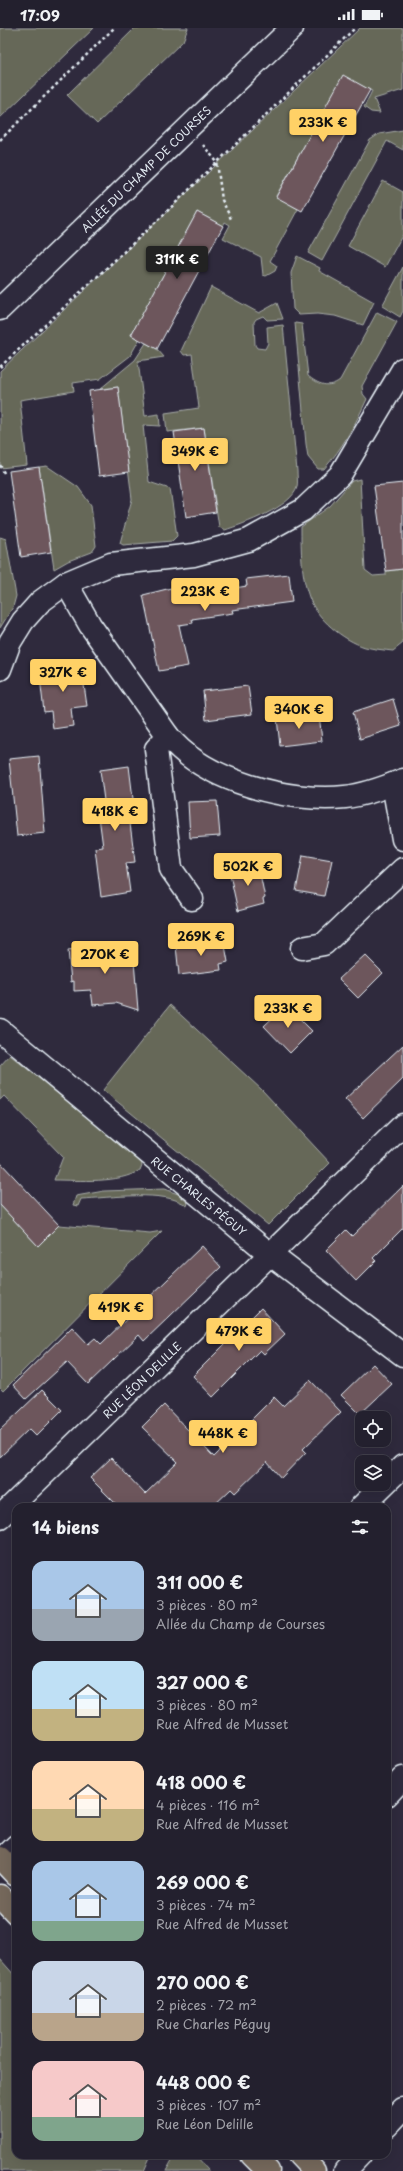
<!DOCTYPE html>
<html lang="fr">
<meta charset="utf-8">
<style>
:root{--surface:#23202e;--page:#2b2836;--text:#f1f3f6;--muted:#a3a3aa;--line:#403e4a;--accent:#ffd166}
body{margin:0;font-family:"Playpen Sans",sans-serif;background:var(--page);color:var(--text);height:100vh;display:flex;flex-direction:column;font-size:15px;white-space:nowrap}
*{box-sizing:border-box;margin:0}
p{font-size:13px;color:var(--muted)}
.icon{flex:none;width:22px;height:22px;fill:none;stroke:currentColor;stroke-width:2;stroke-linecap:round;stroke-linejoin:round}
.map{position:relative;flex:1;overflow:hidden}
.panel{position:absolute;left:12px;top:1475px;width:379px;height:656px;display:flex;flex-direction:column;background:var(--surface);border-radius:12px;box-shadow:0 4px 16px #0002,0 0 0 1px var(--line)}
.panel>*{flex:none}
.buttons{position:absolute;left:355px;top:1383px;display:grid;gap:8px}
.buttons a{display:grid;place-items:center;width:36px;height:36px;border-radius:8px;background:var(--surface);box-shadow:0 4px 16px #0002,0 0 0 1px var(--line);font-size:20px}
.price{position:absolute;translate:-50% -34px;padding:0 9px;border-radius:4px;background:var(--accent);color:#111;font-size:13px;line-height:26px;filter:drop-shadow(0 1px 2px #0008)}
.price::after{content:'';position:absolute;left:50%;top:24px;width:12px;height:9px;margin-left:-6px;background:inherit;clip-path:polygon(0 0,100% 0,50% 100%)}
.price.current{background:#222;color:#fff}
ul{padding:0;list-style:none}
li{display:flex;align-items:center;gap:12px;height:100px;padding:0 20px}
li span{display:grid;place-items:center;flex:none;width:112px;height:80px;border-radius:12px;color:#555}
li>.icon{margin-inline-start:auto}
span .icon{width:48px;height:48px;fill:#fffc;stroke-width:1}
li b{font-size:17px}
h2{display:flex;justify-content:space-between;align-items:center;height:48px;padding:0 20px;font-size:17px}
.status{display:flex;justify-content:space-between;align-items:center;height:28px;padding:0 20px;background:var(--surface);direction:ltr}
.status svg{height:11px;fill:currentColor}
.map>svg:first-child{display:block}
.green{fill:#666758;stroke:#a7aca8}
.building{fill:#6d565c;stroke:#e8f1f8}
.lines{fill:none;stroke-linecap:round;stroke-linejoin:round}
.minor-casing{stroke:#e8f1f8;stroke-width:25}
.major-casing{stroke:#e8f1f8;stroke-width:25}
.path{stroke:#e8f1f8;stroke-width:2.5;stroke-dasharray:3 3;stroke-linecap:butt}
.minor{stroke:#2f2a3d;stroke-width:22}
.major{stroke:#76695c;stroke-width:22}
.labels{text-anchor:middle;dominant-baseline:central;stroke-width:3.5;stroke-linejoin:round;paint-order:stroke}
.street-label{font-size:11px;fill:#e8f1f8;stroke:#2f2a3d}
</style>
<div class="status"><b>17:09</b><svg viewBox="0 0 49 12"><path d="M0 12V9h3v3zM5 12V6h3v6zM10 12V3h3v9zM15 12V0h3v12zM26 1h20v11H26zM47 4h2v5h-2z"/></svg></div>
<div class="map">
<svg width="403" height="2143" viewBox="0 0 403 2143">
<rect width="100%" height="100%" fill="#2f2a3d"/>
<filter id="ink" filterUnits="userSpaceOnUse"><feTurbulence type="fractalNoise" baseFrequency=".025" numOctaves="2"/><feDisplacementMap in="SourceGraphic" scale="8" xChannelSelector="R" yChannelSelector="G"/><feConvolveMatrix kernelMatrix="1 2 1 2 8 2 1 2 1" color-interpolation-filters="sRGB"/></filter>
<g filter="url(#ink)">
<g class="green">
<polygon points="0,0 94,0 0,90"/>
<polygon points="135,0 188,0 183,13 97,96 67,67"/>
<polygon points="360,0 403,0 403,62 374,71 380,85 371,84 364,79 372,63 343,48 276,168 298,181 270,233 277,238 275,243 266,248 263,247 261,229 223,210 230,197 225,194 223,198 197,184 131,307 139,312 130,328 100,351 73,355 74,363 20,372 27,437 0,440 0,343"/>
<polygon points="403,102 403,122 387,113 322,233 308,225 370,112 379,106"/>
<polygon points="383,153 403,164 403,206 385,239 348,218"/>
<polygon points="297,228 320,240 319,243 374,274 363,297 335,288 317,286 299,287 293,281 291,245"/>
<polygon points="403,239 403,283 400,289 382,278"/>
<path d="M211,259L259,285L277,275L283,291L267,292L263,288L256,291L254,294L255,317L257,320L265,321L268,315L267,299L283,297L297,443C297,448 298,454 297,459C292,479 243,496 225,502L219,499L204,400L167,404L165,385L199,380L192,326L184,327L181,323Z"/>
<path d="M377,284L397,294L362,358L363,366L367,371C355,397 343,419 324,441H318L308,429L306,416L295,295L302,296L308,348C318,356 328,361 340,352Z"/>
<polygon points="146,315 157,321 164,329 138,333 145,388 159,386 160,398 143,397 149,454 170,461 177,508 172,513 123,517 120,515 132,471 118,359 100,361 135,332"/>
<polygon points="47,438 78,459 91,477 96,518 92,524 68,533 54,541 39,439"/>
<path d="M360,451L365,542L373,548L386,547V543L403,541V615L393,623C384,622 374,621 365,619C343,612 317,591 309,569C301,548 301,521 301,499L330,478L352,453Z"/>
<polygon points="0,509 6,511 16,568 13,579 0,600"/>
<polygon points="170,977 262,1062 330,1135 268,1197 103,1062"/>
<path d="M10,1027L140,1132L142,1137L140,1142C119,1156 79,1152 54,1152L63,1129L4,1068L0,1072V1038Z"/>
<path d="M164,1161L178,1166L188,1175L187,1178C167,1161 108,1170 81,1171L78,1178L73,1177L76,1168L104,1163Z"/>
<polygon points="0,1177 38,1218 59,1197 150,1205 162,1203 3,1363 0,1360"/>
<polygon points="0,1931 16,1949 16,2127 151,2127 144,2143 0,2143"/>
<polygon points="175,2127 194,2127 209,2143 166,2143"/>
</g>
<g class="building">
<polygon points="343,47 370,62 302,183 276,169"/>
<polygon points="197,184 223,198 157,321 131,307"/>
<polygon points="118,359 129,444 99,448 89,363"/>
<polygon points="204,400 216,484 186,489 174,404"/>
<polygon points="39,439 51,524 21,529 9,443"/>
<polygon points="403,455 403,541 386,543 374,458"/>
<polygon points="289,546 292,574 232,582 233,585 192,591 193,595 179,597 188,638 159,643 143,567 171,560 173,570 247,558 246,551"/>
<polygon points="81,636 87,678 71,680 73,698 53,701 51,683 44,684 39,641"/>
<polygon points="248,658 252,686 206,692 203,663"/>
<polygon points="393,671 401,698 360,711 353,684"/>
<polygon points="319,686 322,713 280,718 277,690"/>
<polygon points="39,728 45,805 17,808 9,731"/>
<polygon points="129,738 134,779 128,780 135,834 126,835 130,864 101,869 95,820 103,819 98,781 105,780 100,742"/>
<polygon points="217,773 220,808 190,810 188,774"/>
<polygon points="303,827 332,832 324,868 296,863"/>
<polygon points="258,836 265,870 263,871 264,876 238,883 229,842"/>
<polygon points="224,912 228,934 220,936 221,942 179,947 176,918"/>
<polygon points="127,916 129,934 134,933 138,982 116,975 93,977 91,962 74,963 74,953 71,954 68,922"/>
<polygon points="365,927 383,945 358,970 339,951"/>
<polygon points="286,977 312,1003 290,1025 264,998"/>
<polygon points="403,1017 403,1051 363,1090 345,1071"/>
<polygon points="0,1134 59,1197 38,1218 0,1177"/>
<polygon points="403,1158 403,1200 373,1230 376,1233 356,1253 326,1222 346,1202 352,1208"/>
<polygon points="202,1218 221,1239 144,1313 139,1307 88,1356 67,1334 26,1371 13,1357 72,1299 88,1316 95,1310 101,1316"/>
<polygon points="261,1280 285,1306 264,1326 260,1322 213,1369 193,1348"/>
<polygon points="373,1336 392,1356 360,1386 341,1367"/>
<polygon points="310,1352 341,1384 303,1421 306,1424 281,1450 267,1434 235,1465 231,1461 212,1479 119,1479 90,1450 111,1430 145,1466 178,1434 142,1399 164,1377 214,1429 274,1369 283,1378"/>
<polygon points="42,1362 62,1382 36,1408 29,1401 0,1429 0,1402"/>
</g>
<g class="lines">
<defs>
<g id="minor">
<polyline points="0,281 292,0"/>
<path d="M66,555L90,597L168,708C204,753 289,775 345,769C364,767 386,759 403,752"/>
<polyline points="0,641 10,614 23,593 40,574 66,555 111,536 194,527 249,512 303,482 340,447 403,341"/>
<polyline points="168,708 156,721 171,841 192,871"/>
<polyline points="393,756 403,811"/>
<polyline points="302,920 324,916 403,841"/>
<polyline points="0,1002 271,1227 403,1327"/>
<polyline points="361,1479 403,1438"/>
<polyline points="0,1489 403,1097"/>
<polyline points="387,1767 403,1750"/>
<polyline points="2,1832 16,1818"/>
<polyline points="387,2098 403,2081"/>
<polyline points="345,2143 360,2127"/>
</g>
<g id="major">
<polyline points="0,1830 16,1847"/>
<polyline points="0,1868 16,1885"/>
<polyline points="252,2127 268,2143"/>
<polyline points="299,2127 314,2143"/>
</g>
</defs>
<use href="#minor" class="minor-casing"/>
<use href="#major" class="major-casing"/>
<g class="path">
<polyline points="0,112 114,0"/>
<polyline points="203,117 217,134 222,172 232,193"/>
<polyline points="0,339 158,192 355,0"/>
<polyline points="0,437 5,447"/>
</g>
<use href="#minor" class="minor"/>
<use href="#major" class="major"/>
</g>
</g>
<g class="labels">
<g class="street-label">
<text transform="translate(146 141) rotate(-44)">ALLÉE DU CHAMP DE COURSES</text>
<text transform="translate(199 1168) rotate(39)">RUE CHARLES PÉGUY</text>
<text transform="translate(142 1352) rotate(-44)">RUE LÉON DELILLE</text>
</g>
</g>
</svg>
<div class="buttons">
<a><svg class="icon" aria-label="locate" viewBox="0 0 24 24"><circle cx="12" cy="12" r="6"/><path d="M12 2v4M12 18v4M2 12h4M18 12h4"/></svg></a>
<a><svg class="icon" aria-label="layers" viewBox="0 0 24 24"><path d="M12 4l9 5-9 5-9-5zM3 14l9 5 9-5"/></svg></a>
</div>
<b class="price" style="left:323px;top:115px">233K €</b>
<b class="price current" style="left:177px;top:252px">311K €</b>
<b class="price" style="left:195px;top:444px">349K €</b>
<b class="price" style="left:205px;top:584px">223K €</b>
<b class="price" style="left:63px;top:665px">327K €</b>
<b class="price" style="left:299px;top:702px">340K €</b>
<b class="price" style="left:115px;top:804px">418K €</b>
<b class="price" style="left:248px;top:859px">502K €</b>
<b class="price" style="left:201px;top:929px">269K €</b>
<b class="price" style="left:105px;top:947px">270K €</b>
<b class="price" style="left:288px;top:1001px">233K €</b>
<b class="price" style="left:121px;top:1300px">419K €</b>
<b class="price" style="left:239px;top:1324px">479K €</b>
<b class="price" style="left:223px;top:1426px">448K €</b>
<section class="panel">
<h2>14 biens<svg class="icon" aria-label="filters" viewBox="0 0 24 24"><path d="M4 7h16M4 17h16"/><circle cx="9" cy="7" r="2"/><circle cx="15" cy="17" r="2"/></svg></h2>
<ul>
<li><span style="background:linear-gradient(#a9c7e8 60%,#9aa5b1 0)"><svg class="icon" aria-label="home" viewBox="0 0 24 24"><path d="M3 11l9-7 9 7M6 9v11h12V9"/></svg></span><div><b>311 000 €</b><p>3 pièces · 80 m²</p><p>Allée du Champ de Courses</p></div></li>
<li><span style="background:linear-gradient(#bfe0f5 60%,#c2b280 0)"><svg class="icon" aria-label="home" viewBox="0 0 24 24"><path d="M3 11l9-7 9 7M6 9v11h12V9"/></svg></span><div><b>327 000 €</b><p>3 pièces · 80 m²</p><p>Rue Alfred de Musset</p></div></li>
<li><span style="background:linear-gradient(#ffd9b3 60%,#c2b280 0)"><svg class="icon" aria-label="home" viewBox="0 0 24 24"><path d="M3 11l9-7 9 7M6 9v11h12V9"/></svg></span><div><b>418 000 €</b><p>4 pièces · 116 m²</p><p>Rue Alfred de Musset</p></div></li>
<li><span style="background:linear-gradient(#a9c7e8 75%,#7fa58c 0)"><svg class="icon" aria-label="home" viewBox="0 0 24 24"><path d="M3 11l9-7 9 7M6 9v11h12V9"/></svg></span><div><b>269 000 €</b><p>3 pièces · 74 m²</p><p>Rue Alfred de Musset</p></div></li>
<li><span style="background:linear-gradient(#c9d6e8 65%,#b9a48a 0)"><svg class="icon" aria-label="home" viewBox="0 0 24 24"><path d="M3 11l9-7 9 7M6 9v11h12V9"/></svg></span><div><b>270 000 €</b><p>2 pièces · 72 m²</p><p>Rue Charles Péguy</p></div></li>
<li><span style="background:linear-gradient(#f6c9c9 70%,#7fa58c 0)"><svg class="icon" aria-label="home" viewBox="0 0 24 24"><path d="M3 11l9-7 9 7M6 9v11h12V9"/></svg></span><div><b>448 000 €</b><p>3 pièces · 107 m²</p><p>Rue Léon Delille</p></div></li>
</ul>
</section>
</div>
